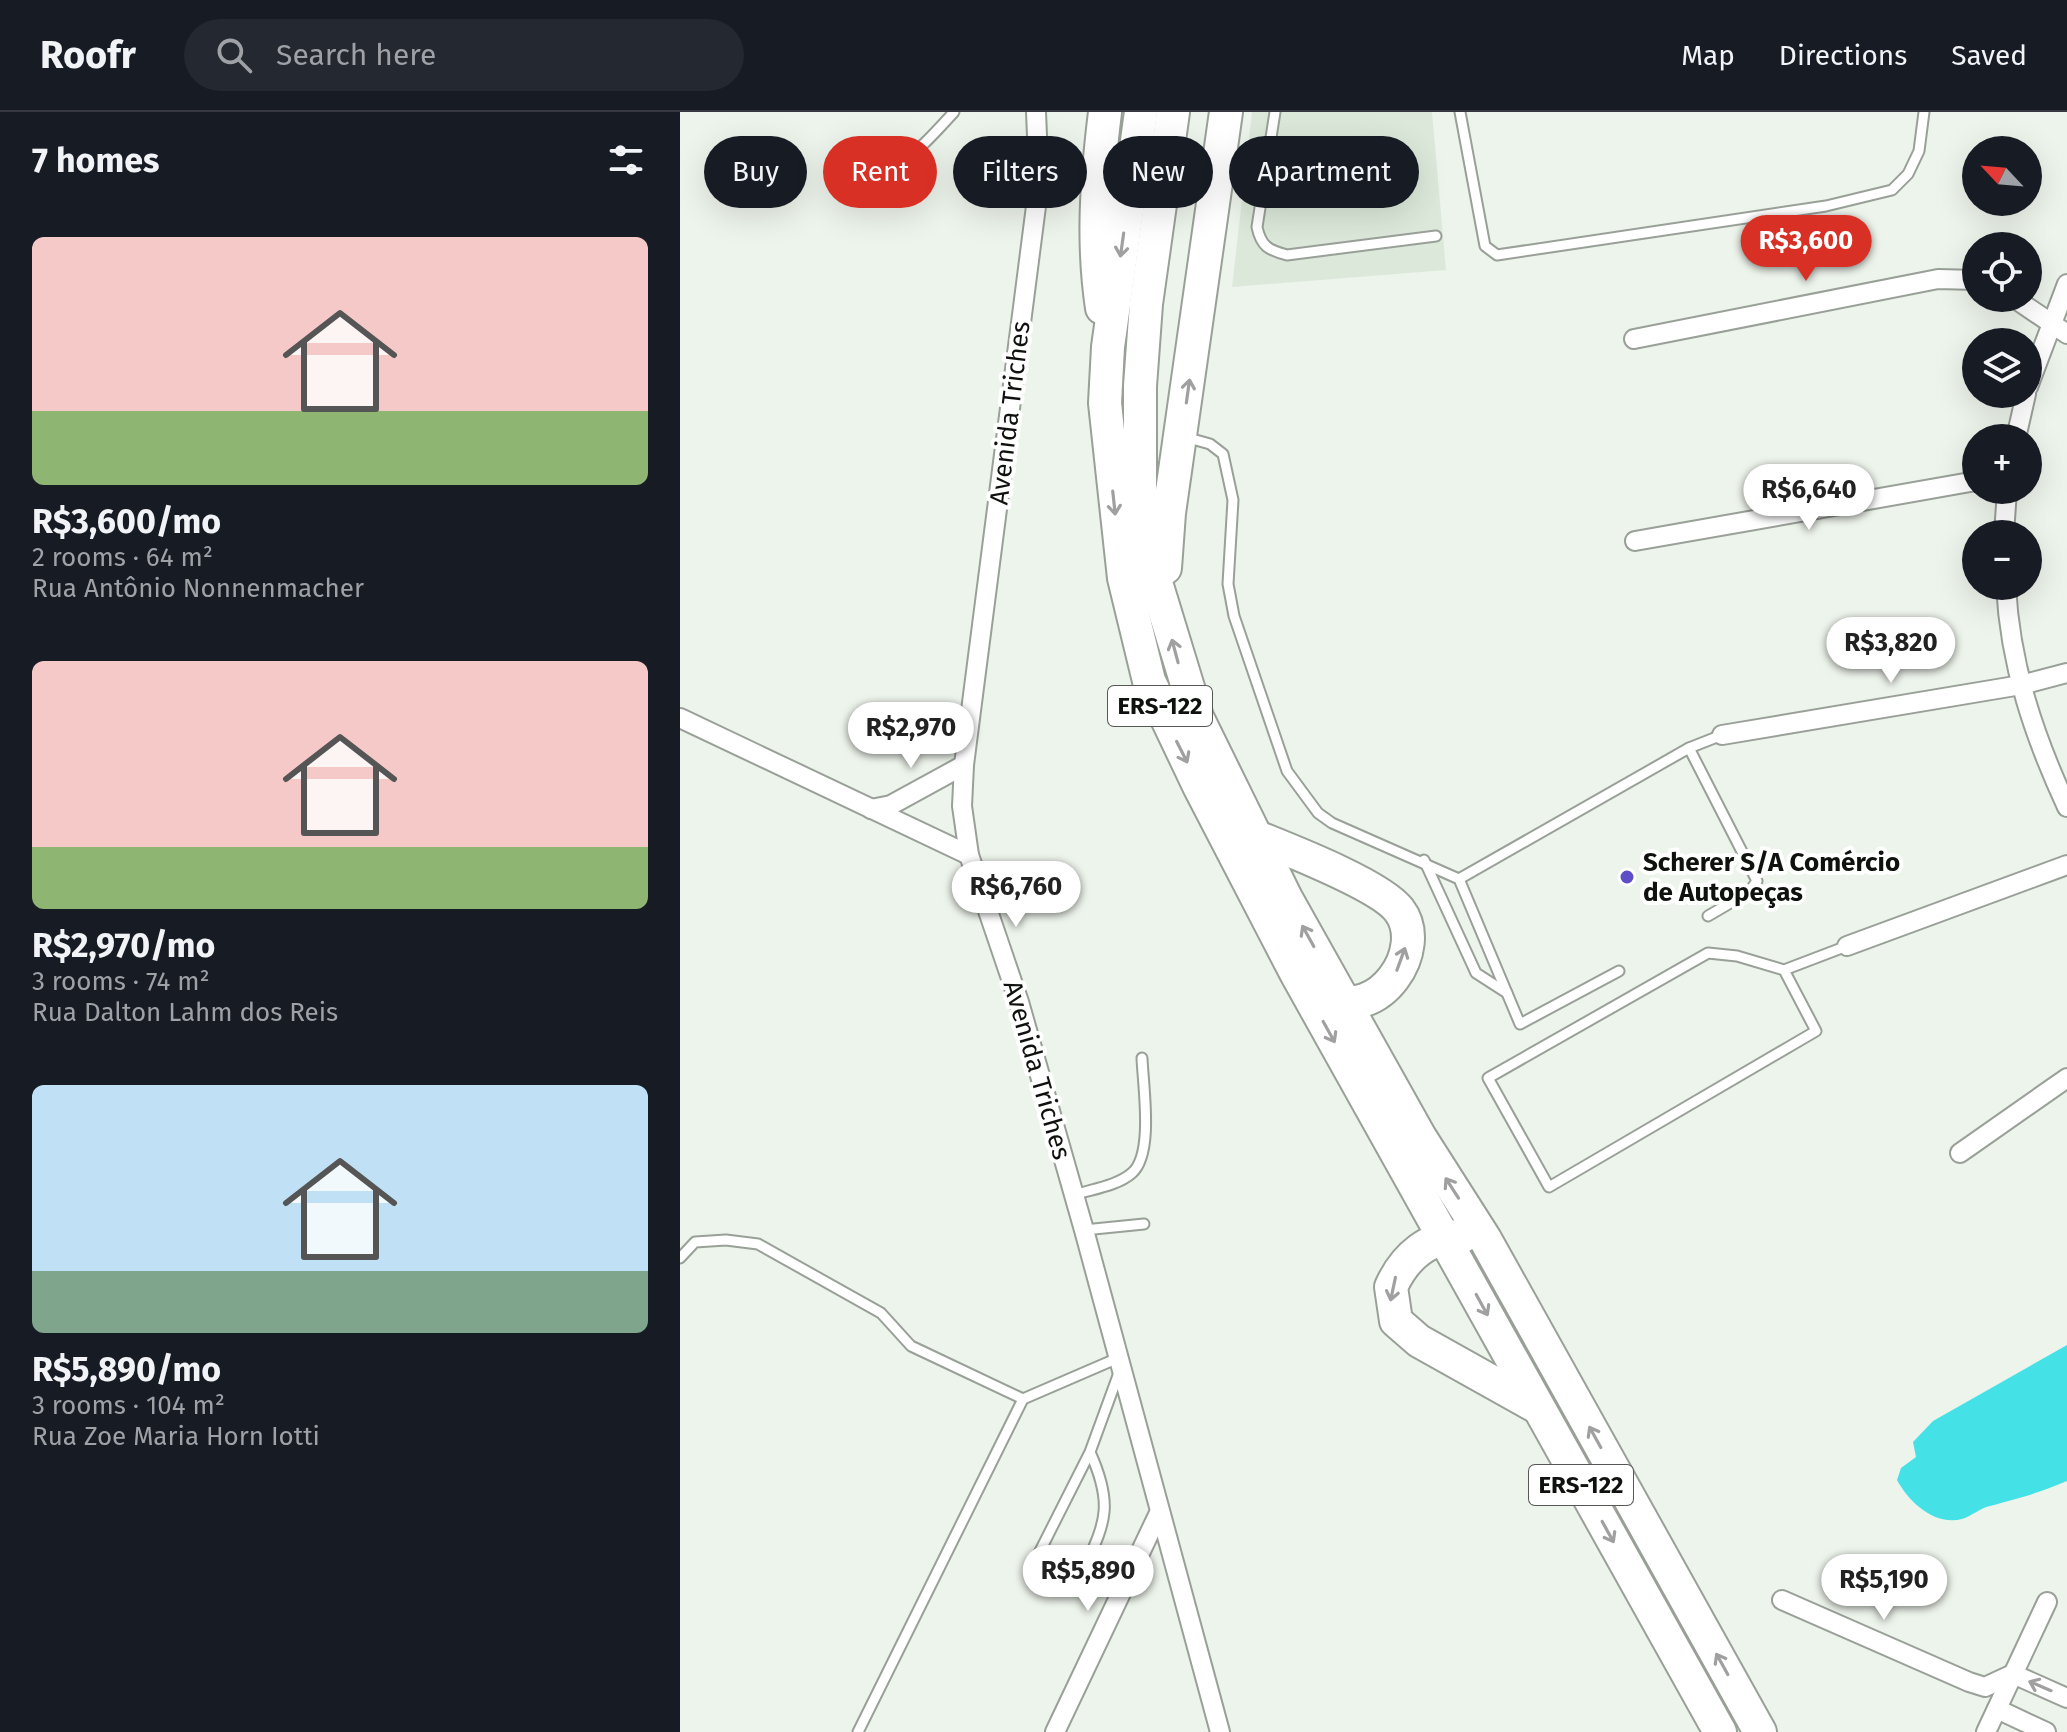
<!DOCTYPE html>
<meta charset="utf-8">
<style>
:root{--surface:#171b24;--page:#242831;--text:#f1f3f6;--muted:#9ea1a6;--line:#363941;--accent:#d93025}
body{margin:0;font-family:"Fira Sans",sans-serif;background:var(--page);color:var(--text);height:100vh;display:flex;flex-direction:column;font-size:30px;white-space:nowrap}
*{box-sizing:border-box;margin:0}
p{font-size:26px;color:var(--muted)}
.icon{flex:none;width:44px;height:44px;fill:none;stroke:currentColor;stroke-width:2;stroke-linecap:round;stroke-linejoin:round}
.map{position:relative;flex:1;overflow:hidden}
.panel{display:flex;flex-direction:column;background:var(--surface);width:680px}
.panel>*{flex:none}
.hud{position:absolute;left:24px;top:24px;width:760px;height:72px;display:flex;gap:16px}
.needle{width:52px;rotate:296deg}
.tools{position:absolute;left:1282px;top:24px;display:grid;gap:16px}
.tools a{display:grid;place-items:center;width:80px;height:80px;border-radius:50%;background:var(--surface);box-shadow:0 8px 32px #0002;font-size:40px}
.price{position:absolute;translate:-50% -68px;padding:0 18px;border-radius:28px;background:#fff;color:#222;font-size:26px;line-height:52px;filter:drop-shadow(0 2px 4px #0008)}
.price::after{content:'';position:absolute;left:50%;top:48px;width:24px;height:18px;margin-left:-12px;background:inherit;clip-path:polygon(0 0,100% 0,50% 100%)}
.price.active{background:var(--accent);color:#fff}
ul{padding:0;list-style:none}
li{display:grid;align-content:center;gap:16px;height:424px;padding:0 32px}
li span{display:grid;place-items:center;height:248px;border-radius:12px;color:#555}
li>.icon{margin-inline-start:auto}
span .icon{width:144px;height:144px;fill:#fffc;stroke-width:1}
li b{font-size:34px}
h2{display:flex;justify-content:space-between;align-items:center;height:96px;padding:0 32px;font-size:34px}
.chip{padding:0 28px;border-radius:36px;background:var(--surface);box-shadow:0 8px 32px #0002;font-size:28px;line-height:72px}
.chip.active{background:var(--accent);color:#fff}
header{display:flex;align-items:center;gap:48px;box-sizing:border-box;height:112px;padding:0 40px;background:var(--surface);border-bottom:2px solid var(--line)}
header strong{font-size:38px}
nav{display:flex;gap:44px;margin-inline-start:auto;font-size:28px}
.search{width:560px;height:72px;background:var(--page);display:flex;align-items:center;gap:20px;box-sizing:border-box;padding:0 28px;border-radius:44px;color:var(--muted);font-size:30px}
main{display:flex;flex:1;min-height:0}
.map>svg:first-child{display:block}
.built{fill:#dce9da}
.water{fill:#44e2e7}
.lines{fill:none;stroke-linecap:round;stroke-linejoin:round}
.lane-casing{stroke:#99a098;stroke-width:13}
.street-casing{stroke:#99a098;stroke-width:22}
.highway-casing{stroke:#99a098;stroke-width:36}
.lane{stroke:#fff;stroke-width:9}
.street{stroke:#fff;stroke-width:18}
.highway{stroke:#fff;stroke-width:32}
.oneway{stroke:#9fa09f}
.poi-dot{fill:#5e4fc7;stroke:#fff;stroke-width:3}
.labels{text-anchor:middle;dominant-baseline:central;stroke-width:8;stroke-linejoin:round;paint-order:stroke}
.shield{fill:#fff;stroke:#575856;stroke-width:2}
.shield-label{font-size:24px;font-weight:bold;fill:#0f110e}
.street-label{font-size:26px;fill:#0f110e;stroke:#fff}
.poi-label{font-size:26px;font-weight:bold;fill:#0f110e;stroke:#fff;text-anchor:start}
</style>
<header>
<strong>Roofr</strong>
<div class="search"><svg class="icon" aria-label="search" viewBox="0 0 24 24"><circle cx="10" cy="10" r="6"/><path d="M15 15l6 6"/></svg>Search here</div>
<nav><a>Map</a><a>Directions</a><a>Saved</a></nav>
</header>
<main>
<section class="panel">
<h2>7 homes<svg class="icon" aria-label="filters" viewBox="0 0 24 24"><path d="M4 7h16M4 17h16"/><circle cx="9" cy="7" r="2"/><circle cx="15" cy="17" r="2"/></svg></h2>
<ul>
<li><span style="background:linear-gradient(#f6c9c9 70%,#8fb573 0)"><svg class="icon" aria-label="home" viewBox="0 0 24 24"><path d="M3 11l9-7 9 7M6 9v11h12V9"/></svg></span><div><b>R$3,600/mo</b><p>2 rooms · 64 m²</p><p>Rua Antônio Nonnenmacher</p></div></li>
<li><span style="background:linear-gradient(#f6c9c9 75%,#8fb573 0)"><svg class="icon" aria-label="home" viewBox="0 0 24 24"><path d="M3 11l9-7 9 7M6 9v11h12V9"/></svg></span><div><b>R$2,970/mo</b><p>3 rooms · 74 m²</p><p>Rua Dalton Lahm dos Reis</p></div></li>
<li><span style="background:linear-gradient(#bfe0f5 75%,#7fa58c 0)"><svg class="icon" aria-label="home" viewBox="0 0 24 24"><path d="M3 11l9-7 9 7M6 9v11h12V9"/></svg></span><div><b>R$5,890/mo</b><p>3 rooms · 104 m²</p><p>Rua Zoe Maria Horn Iotti</p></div></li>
</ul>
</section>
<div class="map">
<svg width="1387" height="1620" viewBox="0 0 1387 1620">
<rect width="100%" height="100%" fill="#edf4eb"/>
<polygon class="built" points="572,0 752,0 766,158 552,175"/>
<path class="water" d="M1387,1233V1369C1359,1381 1339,1386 1310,1394C1300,1396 1292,1404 1282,1407C1254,1414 1229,1390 1217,1368L1221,1356L1236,1345L1233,1330L1253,1309Z"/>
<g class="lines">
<defs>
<g id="lane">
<path d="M595,0L577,115C581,134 588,138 607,143L756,124"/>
<polyline points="780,0 805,134 817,143 1146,94 1212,78 1228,62 1239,39 1244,0"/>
<path d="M151,50C225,53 223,56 274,0"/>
<polyline points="505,325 530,332 543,342 553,388 548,472 554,504 607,659 638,701 652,711 779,767 840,912 939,859"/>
<polyline points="1009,636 1077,769 1069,780 1028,804"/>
<polyline points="744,748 796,861 827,881"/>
<polyline points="779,767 1009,636 1042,623"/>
<polyline points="1104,858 1136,919 869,1075 808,966 1028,841 1057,844 1104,858 1167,834"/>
<path d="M394,1083C412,1077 437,1074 452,1061C474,1042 463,974 462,946"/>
<polyline points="404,1118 464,1112"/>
<polyline points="0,1146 15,1130 46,1128 78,1132 201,1201 231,1234 343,1287"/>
<path d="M410,1340C436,1398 423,1413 400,1467L355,1449L410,1340L440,1258"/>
<polyline points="178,1620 343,1287 438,1246"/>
</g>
<g id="street">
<polyline points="356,0 359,71 284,653 282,694 289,743 339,890 404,1118 540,1620"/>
<polyline points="1334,186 1387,222"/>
<polyline points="954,227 1258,167 1296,168"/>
<polyline points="1348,275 1387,172"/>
<polyline points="1336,326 1346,282"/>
<polyline points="1324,422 1327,378"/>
<polyline points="955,429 1296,369"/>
<path d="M1326,474C1330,553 1354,624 1387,695"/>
<polyline points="0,606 289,743"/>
<polyline points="1042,623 1341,573 1387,561"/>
<polyline points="191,697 211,693 284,653"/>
<polyline points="1167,834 1387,753"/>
<polyline points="1280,1041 1387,966"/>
<polyline points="1102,1488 1289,1570 1305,1575 1333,1562 1387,1586"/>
<polyline points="1317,1597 1366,1620"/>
<polyline points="375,1620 479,1401"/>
<polyline points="1306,1620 1367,1490"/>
</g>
<g id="highway">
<polyline points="461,0 428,235 425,291 444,466 469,569 520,676 616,861 1040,1620"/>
<polyline points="493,0 466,192 460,274 460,374 470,451 517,605 606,786 740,1025 805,1127 1080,1620"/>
<path d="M422,196C412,129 417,66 425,0"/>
<polyline points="485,456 489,401 546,0"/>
<path d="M577,725C609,738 700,773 719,798C749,837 698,911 649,885"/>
<path d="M783,1124C749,1124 725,1144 711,1175L716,1209L739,1229L857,1295"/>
</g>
</defs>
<use href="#lane" class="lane-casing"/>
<use href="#street" class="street-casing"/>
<use href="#highway" class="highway-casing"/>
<use href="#lane" class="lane"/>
<use href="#street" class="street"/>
<use href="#highway" class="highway"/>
</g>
<defs><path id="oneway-shaft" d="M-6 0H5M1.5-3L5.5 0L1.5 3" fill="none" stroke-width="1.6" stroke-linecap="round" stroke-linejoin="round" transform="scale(2)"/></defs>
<g class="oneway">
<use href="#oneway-shaft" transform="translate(442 133) rotate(98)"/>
<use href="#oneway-shaft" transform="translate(508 279) rotate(-82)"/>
<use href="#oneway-shaft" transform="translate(434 391) rotate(84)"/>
<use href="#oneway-shaft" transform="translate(495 539) rotate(-105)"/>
<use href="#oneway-shaft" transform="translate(502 640) rotate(63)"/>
<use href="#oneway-shaft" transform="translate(628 824) rotate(-119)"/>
<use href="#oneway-shaft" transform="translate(721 847) rotate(-70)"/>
<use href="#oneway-shaft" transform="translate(649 920) rotate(61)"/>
<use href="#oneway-shaft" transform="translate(772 1076) rotate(-123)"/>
<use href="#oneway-shaft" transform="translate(713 1177) rotate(102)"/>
<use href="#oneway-shaft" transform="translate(802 1193) rotate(61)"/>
<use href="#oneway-shaft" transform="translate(915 1325) rotate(-119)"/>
<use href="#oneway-shaft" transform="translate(928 1420) rotate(61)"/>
<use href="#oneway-shaft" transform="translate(1042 1552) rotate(-119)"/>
<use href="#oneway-shaft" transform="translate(1360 1574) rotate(-157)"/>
</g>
<circle class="poi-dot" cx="947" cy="765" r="8"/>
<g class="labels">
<g class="shield">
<rect x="428" y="574" width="104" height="40" rx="6"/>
<rect x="849" y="1353" width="104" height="40" rx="6"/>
</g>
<g class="shield-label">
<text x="480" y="594">ERS-122</text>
<text x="901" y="1373">ERS-122</text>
</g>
<g class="street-label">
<text transform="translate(330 301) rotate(-83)">Avenida Triches</text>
<text transform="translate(357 958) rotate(74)">Avenida Triches</text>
</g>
<g class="poi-label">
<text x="963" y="750">Scherer S/A Comércio<tspan x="963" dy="30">de Autopeças</tspan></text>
</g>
</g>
</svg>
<div class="tools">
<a><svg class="needle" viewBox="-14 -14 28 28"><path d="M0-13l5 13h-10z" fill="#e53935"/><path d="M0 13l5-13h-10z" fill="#9ea1a6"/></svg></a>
<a><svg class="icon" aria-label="locate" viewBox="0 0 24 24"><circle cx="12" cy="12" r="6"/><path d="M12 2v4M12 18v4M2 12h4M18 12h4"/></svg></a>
<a><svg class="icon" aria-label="layers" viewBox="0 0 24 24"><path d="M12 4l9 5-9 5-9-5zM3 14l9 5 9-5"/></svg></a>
<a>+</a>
<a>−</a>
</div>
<b class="price active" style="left:1126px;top:171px">R$3,600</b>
<b class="price" style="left:1129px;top:420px">R$6,640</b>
<b class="price" style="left:1211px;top:573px">R$3,820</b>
<b class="price" style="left:231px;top:658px">R$2,970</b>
<b class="price" style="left:336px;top:817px">R$6,760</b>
<b class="price" style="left:408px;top:1501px">R$5,890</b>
<b class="price" style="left:1204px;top:1510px">R$5,190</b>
<div class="hud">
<a class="chip">Buy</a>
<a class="chip active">Rent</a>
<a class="chip">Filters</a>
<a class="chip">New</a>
<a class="chip">Apartment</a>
</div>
</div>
</main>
